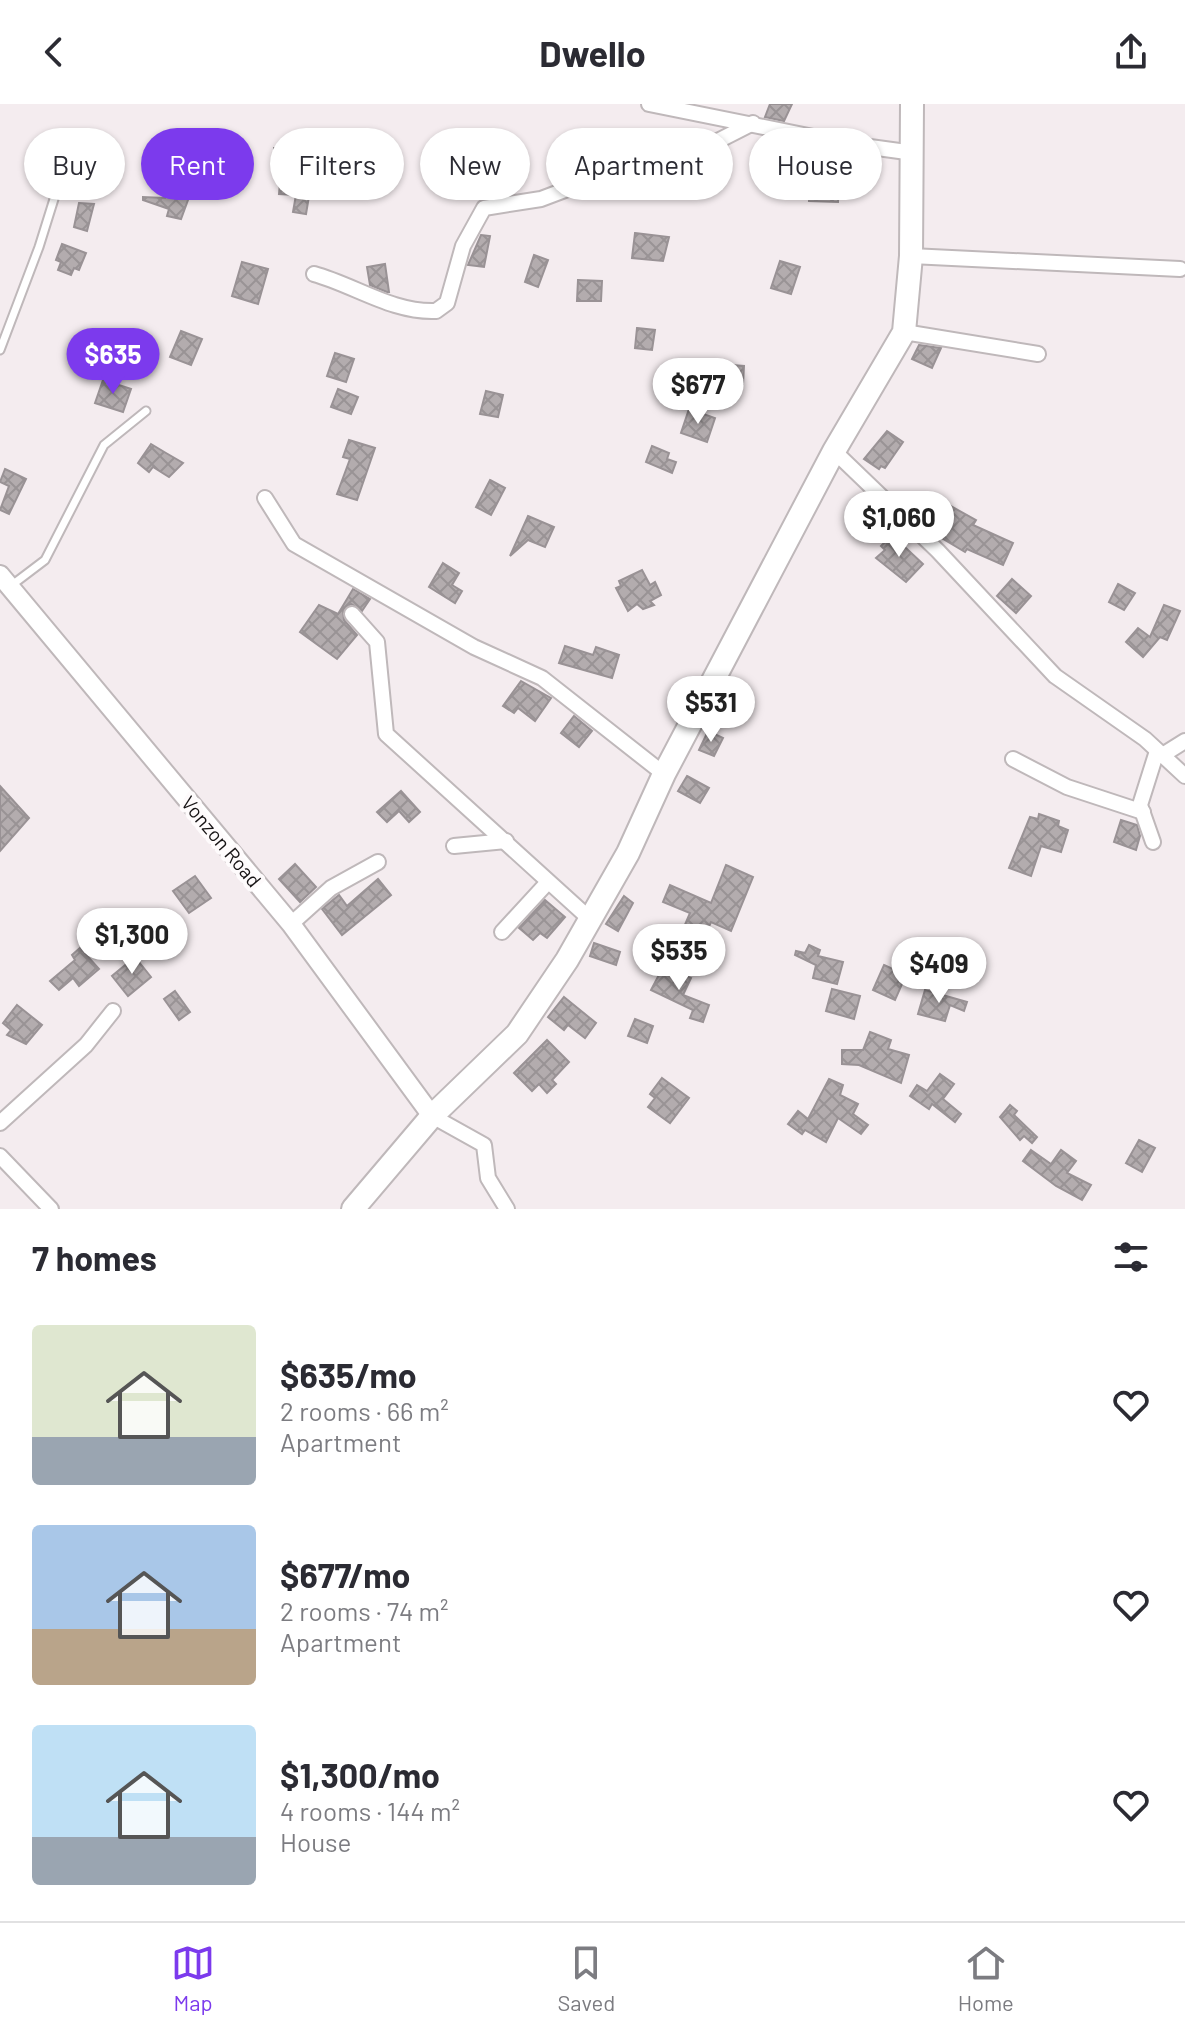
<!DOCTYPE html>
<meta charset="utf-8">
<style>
:root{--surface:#fff;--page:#f2f2f3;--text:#2b2b33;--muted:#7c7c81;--line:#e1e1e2;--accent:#7c3aed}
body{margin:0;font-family:Barlow,sans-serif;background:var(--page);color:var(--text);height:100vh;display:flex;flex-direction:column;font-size:30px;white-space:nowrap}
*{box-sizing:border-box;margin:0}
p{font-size:26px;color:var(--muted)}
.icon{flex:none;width:44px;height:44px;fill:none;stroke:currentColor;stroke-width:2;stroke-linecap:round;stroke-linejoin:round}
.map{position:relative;height:1105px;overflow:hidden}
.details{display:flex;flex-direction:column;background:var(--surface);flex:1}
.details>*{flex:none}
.hud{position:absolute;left:24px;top:24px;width:1138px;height:72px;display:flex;gap:16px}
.price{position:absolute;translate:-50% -68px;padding:0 18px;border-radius:28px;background:#fff;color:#222;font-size:26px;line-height:52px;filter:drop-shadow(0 2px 4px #0008)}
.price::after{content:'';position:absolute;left:50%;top:48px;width:24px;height:18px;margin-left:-12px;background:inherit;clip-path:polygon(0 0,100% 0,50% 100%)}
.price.active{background:var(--accent);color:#fff}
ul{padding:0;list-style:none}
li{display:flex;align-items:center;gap:24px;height:200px;padding:0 32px}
li span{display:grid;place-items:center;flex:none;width:224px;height:160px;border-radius:8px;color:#555}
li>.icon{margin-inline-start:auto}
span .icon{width:96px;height:96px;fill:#fffc;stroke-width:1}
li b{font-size:34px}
h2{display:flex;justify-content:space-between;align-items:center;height:96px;padding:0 32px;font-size:34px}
.pill{padding:0 28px;border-radius:36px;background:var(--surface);box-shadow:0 2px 6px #0004;font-size:28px;line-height:72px}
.pill.active{background:var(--accent);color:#fff}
header{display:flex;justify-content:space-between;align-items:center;height:104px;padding:0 32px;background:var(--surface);font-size:36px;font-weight:700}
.tab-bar{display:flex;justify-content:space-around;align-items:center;height:112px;border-top:2px solid var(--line);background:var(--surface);font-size:22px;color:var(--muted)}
.tab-bar a{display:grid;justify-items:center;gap:4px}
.tab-bar .active{color:var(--accent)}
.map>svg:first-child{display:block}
.building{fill:url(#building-cross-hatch);stroke:#999295;stroke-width:2}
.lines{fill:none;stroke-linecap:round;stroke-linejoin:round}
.service-casing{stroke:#bfb8ba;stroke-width:11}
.minor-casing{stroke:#bfb8ba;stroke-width:18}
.tertiary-casing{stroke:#bfb8ba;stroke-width:22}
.primary-casing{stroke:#bfb8ba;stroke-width:26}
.service{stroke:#fff;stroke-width:7}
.minor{stroke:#fff;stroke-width:14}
.tertiary{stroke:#fff;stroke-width:18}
.primary{stroke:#fff;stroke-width:22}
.labels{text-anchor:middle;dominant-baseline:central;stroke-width:8;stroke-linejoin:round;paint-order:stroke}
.street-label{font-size:20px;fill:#161314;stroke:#fefbfc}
</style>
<header><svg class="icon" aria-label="back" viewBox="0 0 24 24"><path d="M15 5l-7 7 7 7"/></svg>Dwello<svg class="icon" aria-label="share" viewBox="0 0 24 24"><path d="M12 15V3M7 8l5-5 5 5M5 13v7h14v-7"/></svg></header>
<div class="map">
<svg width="1185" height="1105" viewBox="0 0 1185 1105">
<defs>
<pattern id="building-cross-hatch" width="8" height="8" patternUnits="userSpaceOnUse" patternTransform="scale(2)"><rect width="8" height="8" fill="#b3acae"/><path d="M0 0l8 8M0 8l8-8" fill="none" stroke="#999395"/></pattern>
</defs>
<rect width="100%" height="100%" fill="#f4ecef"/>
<g class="building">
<polygon points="770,0 792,0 784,17 765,13"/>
<polygon points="274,44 306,44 306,73 312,74 306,110 293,108 296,91 279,90 281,67 274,67"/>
<polygon points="89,53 109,60 103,77 98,75 94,84 84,81"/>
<polygon points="184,61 184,82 192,85 181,115 167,112 169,105 143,96 143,93 165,94 169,77 176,80"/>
<polygon points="810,78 839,79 838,98 809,97"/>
<polygon points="79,99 94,100 87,127 74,123"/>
<polygon points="635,129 669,133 663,157 632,154"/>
<polygon points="481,131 490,132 484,163 468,161"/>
<polygon points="62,140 86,149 79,166 74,164 71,171 58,166 61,158 56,156"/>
<polygon points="534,151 548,156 538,183 525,178"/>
<polygon points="780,157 800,163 791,190 771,184"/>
<polygon points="242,158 268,165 258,200 232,192"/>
<polygon points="385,160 389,188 387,188 370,181 367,163"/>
<polygon points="578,176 602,177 601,197 577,197"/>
<polygon points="637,224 655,226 652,246 635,244"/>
<polygon points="181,227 202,235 191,261 170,253"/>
<polygon points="919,241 941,244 932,264 912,255"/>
<polygon points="335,249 354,255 346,278 327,272"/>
<polygon points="718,260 744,262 743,280 737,279 736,291 712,289"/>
<polygon points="103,276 131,285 123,308 95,299"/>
<polygon points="338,285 358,293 351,310 331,303"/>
<polygon points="486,287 503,291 498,313 480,310"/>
<polygon points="689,305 715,314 707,338 681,329"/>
<polygon points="887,327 903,338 885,364 881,362 879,365 864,355"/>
<polygon points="349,336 375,344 357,396 337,390 350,355 343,353"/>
<polygon points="151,340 166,349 183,359 169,373 153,363 149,368 138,359"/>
<polygon points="652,342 669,349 667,355 676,358 672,369 646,358"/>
<polygon points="5,365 26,375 9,410 0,406 9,382 0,378"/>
<polygon points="490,376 505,384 491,411 476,403"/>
<polygon points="947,400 976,416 973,421 1013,439 1003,461 967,445 965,448 935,430"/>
<polygon points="528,412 554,423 545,443 528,436 510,452"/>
<polygon points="892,431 923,460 906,478 876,454 885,446 881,442"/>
<polygon points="443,459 459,469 452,481 462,487 455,499 429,483"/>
<polygon points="642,466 650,481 655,478 661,491 650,497 654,501 643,505 637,500 628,507 616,484 621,482 619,477"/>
<polygon points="1012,475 1031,492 1016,509 997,492"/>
<polygon points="1118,480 1135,489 1124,506 1109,498"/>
<polygon points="353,485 370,495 362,507 351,500 343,506 344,516 357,531 337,555 300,528 319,501 338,510"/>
<polygon points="1164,501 1180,507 1167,536 1160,533 1143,553 1126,538 1138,524 1150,533"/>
<polygon points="565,542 593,551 596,543 619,551 612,574 559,559"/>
<polygon points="521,577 551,594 535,617 518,604 514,609 503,602"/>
<polygon points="574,612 592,627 579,643 561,629"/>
<polygon points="708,627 723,634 714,652 699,646"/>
<polygon points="687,672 709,684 700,699 678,687"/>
<polygon points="0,682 29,714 0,747"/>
<polygon points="401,687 420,708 409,718 399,707 387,718 377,708"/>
<polygon points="1039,710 1059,717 1058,722 1068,726 1061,748 1041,742 1031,772 1009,764 1030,713 1038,715"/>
<polygon points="1121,716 1137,721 1140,732 1136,746 1114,738"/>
<polygon points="295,760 316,783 300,798 279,775"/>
<polygon points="726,761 753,773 731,827 711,818 702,839 681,830 690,809 663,798 670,781 711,799"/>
<polygon points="195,772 211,794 189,809 173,787"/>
<polygon points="378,775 391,791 342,831 322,805 339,791 347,802"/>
<polygon points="624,792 633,799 618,827 606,820"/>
<polygon points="545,796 565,813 547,834 540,829 533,836 519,824"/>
<polygon points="594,839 620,848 616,861 590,852"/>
<polygon points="809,841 820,846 818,852 843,858 837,880 813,874 816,861 795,851 796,847 805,849"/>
<polygon points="80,844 99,865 79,882 73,874 59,886 50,877 75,856 72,851"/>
<polygon points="135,853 151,873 128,892 112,872"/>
<polygon points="884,861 906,871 895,896 873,886"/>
<polygon points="663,863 691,874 683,891 709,901 703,918 690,914 693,906 651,886"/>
<polygon points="832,885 860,892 854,915 826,907"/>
<polygon points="925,886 967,898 964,907 950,901 945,917 918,910"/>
<polygon points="175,887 190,908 179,916 164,895"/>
<polygon points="564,893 596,919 585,934 568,921 564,926 548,913"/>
<polygon points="17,901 42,921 26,940 7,931 11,926 3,919"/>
<polygon points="635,915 653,922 647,939 628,932"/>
<polygon points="870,928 891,936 888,945 909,951 901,979 859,961 842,960 842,946 863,946"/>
<polygon points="547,936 569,958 552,976 556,980 547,989 539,980 532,987 514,969"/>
<polygon points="940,970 954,980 943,995 961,1010 955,1018 932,1000 929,1005 910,992 917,981 927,987"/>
<polygon points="662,974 689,994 670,1019 648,1003 655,994 650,990"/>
<polygon points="829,975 843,981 840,991 858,1000 853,1010 868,1021 861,1030 838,1014 826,1038 805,1026 802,1030 788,1020 798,1007 808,1015"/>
<polygon points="1010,1001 1017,1007 1014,1011 1037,1033 1032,1039 1024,1032 1020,1036 1000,1013"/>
<polygon points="1139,1036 1155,1044 1142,1068 1126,1059"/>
<polygon points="1031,1046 1051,1060 1061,1046 1076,1057 1067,1069 1091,1081 1082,1096 1056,1082 1023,1057"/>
</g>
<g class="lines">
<defs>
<g id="service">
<polyline points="0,246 39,143 69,47"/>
<polyline points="12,481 45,456 104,341 146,307"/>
</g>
<g id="minor">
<polyline points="649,0 848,40 914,49"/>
<polyline points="911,152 1180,165"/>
<path d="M314,170C354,181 393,209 436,207L447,199L463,142L484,104L541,95L602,72L651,71L753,19"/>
<polyline points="904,228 1038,250"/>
<polyline points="834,347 938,447 1055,572 1145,635 1185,672"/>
<polyline points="265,394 294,440 474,543 542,574 664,670"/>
<polyline points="352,510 377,538 386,630 591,816"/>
<polyline points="1161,652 1185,637"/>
<polyline points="1013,655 1067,683 1143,708"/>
<polyline points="1153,738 1140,701 1157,647"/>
<polyline points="454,742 506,737"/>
<polyline points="291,820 331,784 378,758"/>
<polyline points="502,828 548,778"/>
<polyline points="432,1012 484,1041 488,1074 507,1105"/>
<polyline points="0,1019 86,941 113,907"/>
<polyline points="0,1052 51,1105"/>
</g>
<polyline id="tertiary" points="0,471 291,820 432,1012"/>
<polyline id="primary" points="353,1105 432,1012 517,930 567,856 628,749 664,670 834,347 904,228 911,152 912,0"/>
</defs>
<use href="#service" class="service-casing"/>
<use href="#minor" class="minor-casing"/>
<use href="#tertiary" class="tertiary-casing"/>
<use href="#primary" class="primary-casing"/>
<use href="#service" class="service"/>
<use href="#minor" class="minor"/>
<use href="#tertiary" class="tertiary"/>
<use href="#primary" class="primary"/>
</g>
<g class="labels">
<g class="street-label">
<text transform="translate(222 737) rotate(50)">Vonzon Road</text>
</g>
</g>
</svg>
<b class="price active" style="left:113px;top:292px">$635</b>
<b class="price" style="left:698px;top:322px">$677</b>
<b class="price" style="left:899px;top:455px">$1,060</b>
<b class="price" style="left:711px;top:640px">$531</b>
<b class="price" style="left:132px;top:872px">$1,300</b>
<b class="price" style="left:679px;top:888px">$535</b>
<b class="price" style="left:939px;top:901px">$409</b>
<div class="hud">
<a class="pill">Buy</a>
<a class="pill active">Rent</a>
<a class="pill">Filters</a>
<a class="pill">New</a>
<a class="pill">Apartment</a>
<a class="pill">House</a>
</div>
</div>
<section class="details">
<h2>7 homes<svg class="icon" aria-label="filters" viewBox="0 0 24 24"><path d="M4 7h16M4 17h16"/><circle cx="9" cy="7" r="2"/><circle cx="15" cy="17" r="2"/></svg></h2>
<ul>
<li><span style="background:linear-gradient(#dfe7d0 70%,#9aa5b1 0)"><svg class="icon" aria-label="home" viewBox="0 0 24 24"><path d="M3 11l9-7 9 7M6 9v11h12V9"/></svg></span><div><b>$635/mo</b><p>2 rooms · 66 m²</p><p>Apartment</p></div><svg class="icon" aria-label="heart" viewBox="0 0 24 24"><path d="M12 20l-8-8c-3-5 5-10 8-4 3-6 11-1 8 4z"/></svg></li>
<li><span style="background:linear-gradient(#a9c7e8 65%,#b9a48a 0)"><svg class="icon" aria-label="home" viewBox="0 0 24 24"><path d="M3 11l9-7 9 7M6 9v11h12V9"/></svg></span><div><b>$677/mo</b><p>2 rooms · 74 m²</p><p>Apartment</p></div><svg class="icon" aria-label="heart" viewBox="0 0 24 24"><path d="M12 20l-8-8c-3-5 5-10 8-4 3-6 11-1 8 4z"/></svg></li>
<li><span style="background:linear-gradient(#bfe0f5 70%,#9aa5b1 0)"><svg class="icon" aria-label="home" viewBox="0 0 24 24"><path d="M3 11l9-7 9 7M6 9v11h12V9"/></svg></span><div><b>$1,300/mo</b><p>4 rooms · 144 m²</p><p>House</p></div><svg class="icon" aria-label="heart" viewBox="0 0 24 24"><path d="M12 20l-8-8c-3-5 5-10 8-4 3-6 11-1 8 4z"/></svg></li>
</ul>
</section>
<nav class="tab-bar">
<a class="active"><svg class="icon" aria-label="map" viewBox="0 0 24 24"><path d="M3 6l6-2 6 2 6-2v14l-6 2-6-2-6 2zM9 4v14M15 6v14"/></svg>Map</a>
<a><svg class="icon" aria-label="saved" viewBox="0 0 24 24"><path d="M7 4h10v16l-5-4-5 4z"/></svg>Saved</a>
<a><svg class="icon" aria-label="home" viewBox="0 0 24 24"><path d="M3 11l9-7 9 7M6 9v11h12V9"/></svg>Home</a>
</nav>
